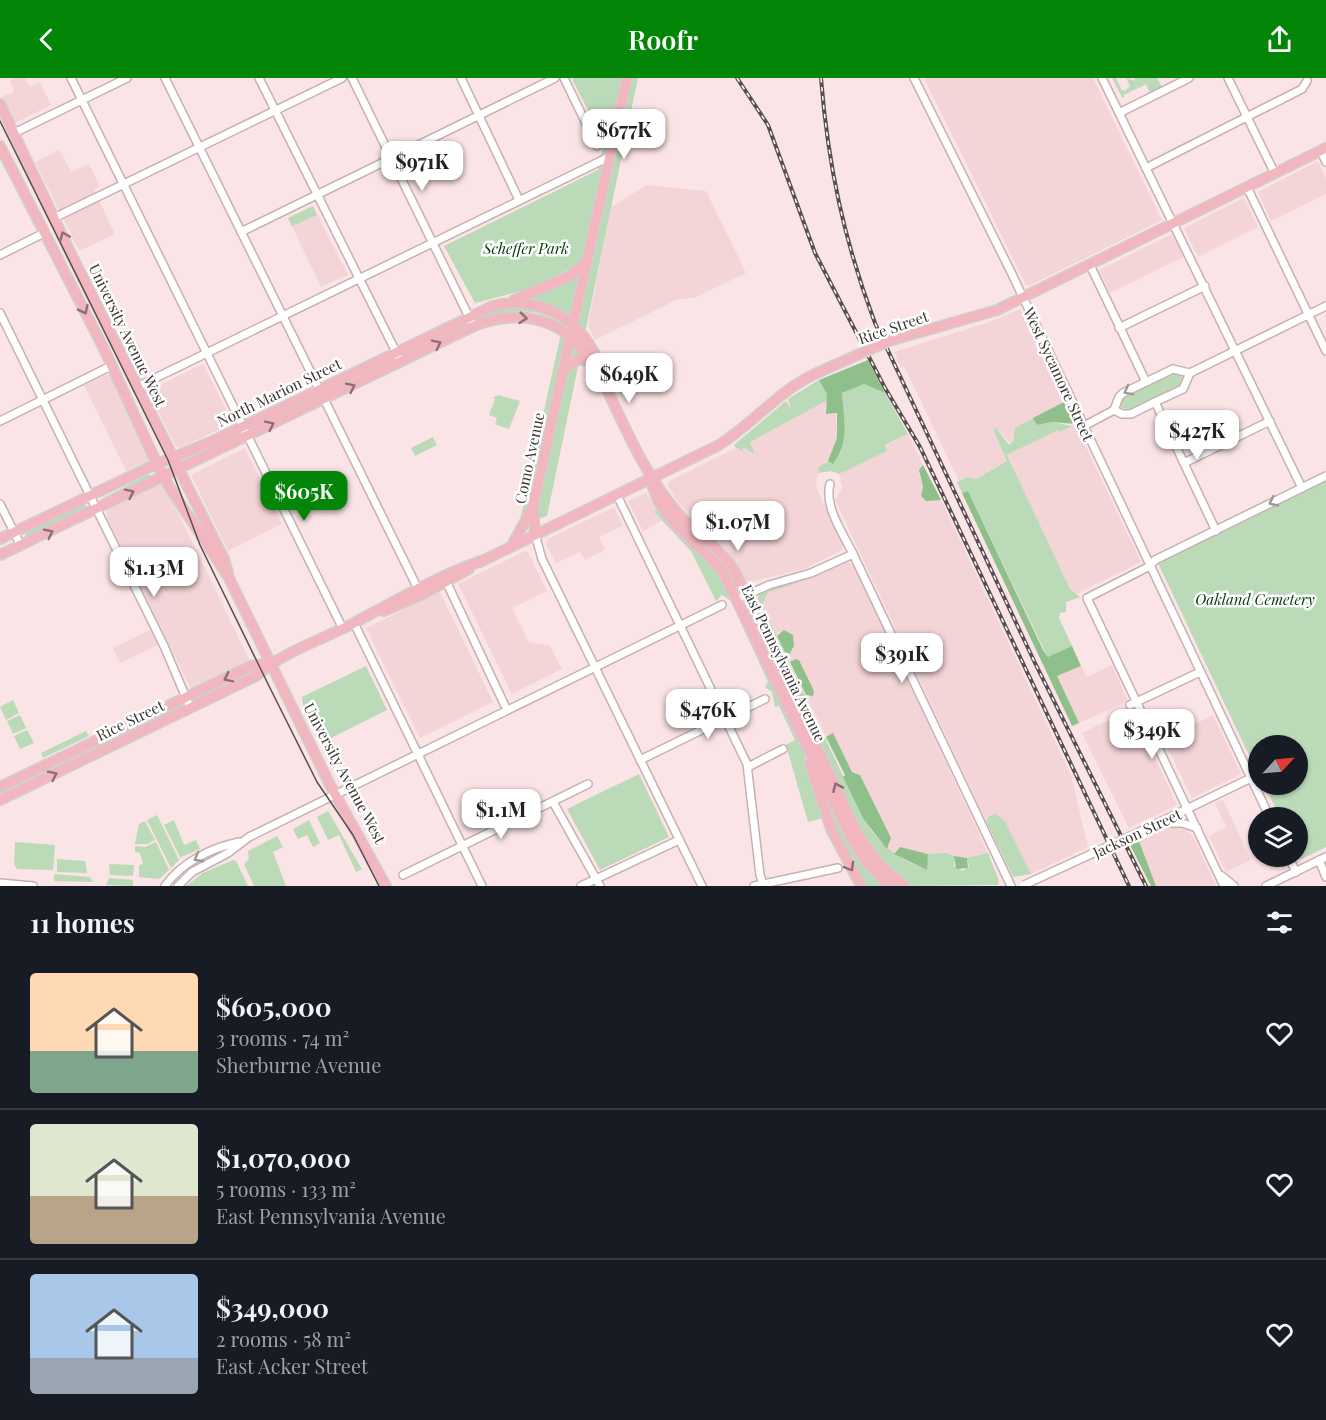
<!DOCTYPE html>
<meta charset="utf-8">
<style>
:root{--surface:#171b24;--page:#242831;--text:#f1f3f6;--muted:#9ea1a6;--line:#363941;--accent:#038507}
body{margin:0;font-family:"Playfair Display",serif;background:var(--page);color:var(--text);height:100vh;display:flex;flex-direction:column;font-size:22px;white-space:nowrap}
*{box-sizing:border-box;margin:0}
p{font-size:20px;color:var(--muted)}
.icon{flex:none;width:33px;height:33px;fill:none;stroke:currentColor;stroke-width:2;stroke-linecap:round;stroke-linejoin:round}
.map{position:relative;height:808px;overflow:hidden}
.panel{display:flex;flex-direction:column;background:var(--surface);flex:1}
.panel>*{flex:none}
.needle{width:39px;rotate:64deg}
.tools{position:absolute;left:1248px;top:657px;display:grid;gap:12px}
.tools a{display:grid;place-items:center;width:60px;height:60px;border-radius:50%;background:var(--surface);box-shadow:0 2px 4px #0004;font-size:30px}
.price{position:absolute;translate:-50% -51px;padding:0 14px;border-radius:12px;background:#fff;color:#222;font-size:20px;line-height:39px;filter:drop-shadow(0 2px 3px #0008)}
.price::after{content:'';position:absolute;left:50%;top:36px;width:18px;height:14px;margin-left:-9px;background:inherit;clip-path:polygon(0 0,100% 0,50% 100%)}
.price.selected{background:var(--accent);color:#fff}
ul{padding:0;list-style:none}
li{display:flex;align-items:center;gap:18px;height:150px;padding:0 30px}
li+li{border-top:2px solid var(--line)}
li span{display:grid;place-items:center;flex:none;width:168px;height:120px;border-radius:6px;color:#555}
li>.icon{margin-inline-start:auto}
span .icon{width:72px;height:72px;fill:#fffc;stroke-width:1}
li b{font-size:26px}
h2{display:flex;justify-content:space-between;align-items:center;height:72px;padding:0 30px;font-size:26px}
header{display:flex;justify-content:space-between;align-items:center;height:78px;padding:0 30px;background:var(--accent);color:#fff;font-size:27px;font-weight:600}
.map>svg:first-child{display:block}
.built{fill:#f4d5d7}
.green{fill:#bbdab8}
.forest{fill:#8fc08b}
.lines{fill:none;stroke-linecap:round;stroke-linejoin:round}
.minor-casing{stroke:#c7b0b2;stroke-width:10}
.major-casing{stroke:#d0cece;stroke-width:12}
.minor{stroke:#fff;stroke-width:7}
.major{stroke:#f2b7be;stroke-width:9}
.tram{stroke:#594e4e;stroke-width:1.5}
.rail-casing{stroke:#594e4e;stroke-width:4}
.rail{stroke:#fff;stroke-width:1.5;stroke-dasharray:4.5;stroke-linecap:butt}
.minor-bridge-casing{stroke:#c7b0b2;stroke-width:10;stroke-linecap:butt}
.major-bridge-casing{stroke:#d0cece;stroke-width:12;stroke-linecap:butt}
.minor-bridge{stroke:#fff;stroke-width:7}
.major-bridge{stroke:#f2b7be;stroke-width:9}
.oneway{stroke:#8e6e72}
.oneway2{stroke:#9e9999}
.labels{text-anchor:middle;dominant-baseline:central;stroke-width:5;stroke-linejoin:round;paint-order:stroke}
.park-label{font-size:15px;font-style:italic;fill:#023803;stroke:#fff}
.street-label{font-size:15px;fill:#3c3333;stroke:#fff}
</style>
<header><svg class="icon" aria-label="back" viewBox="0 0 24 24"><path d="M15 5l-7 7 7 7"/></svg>Roofr<svg class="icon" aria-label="share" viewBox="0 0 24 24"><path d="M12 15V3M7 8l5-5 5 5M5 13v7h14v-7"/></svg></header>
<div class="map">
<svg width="1326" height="808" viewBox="0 0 1326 808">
<rect width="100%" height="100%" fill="#fbe4e5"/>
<g class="built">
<polygon points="15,0 25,0 30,9 40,4 51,27 15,45 2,19 14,13 10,3"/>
<polygon points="924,0 1093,0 1162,142 1029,208 1026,207"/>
<polygon points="59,72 71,94 89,86 100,108 94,112 115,156 79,173 35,84"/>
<polygon points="1318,83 1326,100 1326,116 1271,143 1258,114"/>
<polygon points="647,107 706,113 746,195 694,220 676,222 595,262 588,247 611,129"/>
<polygon points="1244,120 1258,149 1198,179 1184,150"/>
<polygon points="313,128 348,197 321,209 288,140"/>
<polygon points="1172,156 1185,178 1110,215 1099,192"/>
<polygon points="1020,231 1064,324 1014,353 1011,366 996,350 993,352 1008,382 976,401 967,399 959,403 904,288 901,290 894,274 987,245"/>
<polygon points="203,286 233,345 182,369 176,369 148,313"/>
<polygon points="106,297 110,297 149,377 148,383 126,393 84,307"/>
<polygon points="828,322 825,330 831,336 836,335 837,360 833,374 817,399 816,409 843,466 842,472 804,491 747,505 725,473 697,447 701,446 678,425 668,408 669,403 738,369 755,375 750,364"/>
<polygon points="1075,346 1141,484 1076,516 1070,512 1007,377 1058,352 1060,354"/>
<polygon points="908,356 923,387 919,396 923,409 931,423 941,422 1071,697 1088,769 1031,796 1007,748 987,739 986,743 835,422 842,410 839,396 887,373 885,368"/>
<polygon points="245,370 282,446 228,473 191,397"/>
<polygon points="160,406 165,408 249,581 249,585 196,610 190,609 107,440 107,431"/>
<polygon points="646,415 658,432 654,434 661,443 643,453 628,423"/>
<polygon points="614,429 623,448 599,459 605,472 585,482 580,474 556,485 546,466 548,461"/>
<polygon points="525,473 528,474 547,513 512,530 529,564 549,567 562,591 512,616 458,506"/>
<polygon points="848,484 855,489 988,775 964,781 897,771 894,776 887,771 890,765 858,695 852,694 833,656 826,659 806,617 810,618 814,613 799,582 790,584 786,576 789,577 794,569 793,557 782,553 777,558 762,527 768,514"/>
<polygon points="440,514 493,624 420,660 366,550"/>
<polygon points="150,552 158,567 120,585 113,570"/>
<polygon points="1112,587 1128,623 1079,645 1056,598 1081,588 1087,599"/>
<polygon points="1132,631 1177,727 1129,750 1082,655"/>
<polygon points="1213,637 1241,696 1192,720 1159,652 1184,640 1189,649"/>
<polygon points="1223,722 1251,782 1226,794 1209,758 1226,749 1215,725"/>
<polygon points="1176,749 1186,752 1194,760 1216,808 1156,808 1139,763 1167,750"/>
</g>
<g class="green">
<path d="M574,0H638L547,438L519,447L563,246C537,230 510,230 482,240L479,238L509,228L560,233L526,220L551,210L574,189L529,211L475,225L444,168L598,92L604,64L572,1Z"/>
<polygon points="1112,0 1116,0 1121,11 1125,13 1130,8 1126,0 1135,3 1135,0 1157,0 1162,9 1150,15 1146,6 1139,10 1137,6 1138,10 1124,17 1123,21"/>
<polygon points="313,128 317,137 292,148 288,140"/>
<polygon points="1173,294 1181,295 1184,298 1181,307 1132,332 1122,330 1120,327 1123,320"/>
<polygon points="819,302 826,312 828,322 750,364 755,376 744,370 740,373 739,370 736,370 734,367 786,323 791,330 788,321"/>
<path d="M864,306L885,315L908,356L885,367L887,373L839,396L831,393L819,395L818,390L824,385L826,386L828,383L832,386C850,363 844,342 842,315Z"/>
<polygon points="498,317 520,323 509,351 495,346 497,340 489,337 495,321 493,320"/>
<polygon points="1033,340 1037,347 1052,344 1073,348 1059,354 1058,352 1007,377 1070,511 1080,519 1066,524 1066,534 1060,535 1059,540 1072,568 1048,580 968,413 962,415 957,404 967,399 976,401 1007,383 993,351 996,350 1009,367 1013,363 1015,350"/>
<polygon points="433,359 437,367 415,378 411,370"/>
<polygon points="149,396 150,399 105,424 103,420"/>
<polygon points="1326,402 1326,769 1300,782 1298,740 1280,739 1264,707 1298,706 1298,668 1258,668 1258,696 1158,485"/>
<polygon points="84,424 86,429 44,454 26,460 24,454"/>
<polygon points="658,432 707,480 721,498 801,665 823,740 808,744 786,667 795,662 779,628 775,629 772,614 765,609 768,604 731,523 722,517 716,523 691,473 654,434"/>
<path d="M801,504L768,514L762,527L864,742C880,767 898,781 926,791L928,776L946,775L954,778V788L963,793L969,788L967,780L988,775L999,803L998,807L911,808L876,777L852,735L773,564L757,522L759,517L773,510Z"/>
<polygon points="366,588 387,632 321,665 304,633 302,619"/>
<polygon points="13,622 19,635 6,642 0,629"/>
<polygon points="20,637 26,650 13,656 7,643"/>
<polygon points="27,652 34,665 20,671 14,658"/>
<polygon points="86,653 89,658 43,680 41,675"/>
<polygon points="639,696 669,759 600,792 567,731"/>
<polygon points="822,708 884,808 865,808 833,745"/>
<polygon points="328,733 362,791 356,794 339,757 328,762 317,739"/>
<polygon points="996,736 1005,743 1031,796 1013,799 986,743 989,738"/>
<polygon points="157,737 179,782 171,790 147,742"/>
<polygon points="174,742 184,767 196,762 200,771 181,779 181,781 164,747"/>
<polygon points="309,742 320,765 313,769 307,757 298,761 293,751"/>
<polygon points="145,743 155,762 147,766 135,766 139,746"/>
<polygon points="277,758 283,769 273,774 286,808 254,808 244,786 249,781 248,773"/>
<polygon points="15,764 55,767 53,792 17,791 14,786"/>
<polygon points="156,764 169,792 159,801 139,799 139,787 143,786 140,775 135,774 135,768 145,769"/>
<polygon points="57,781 85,783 87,795 57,794"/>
<polygon points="233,782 236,783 248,808 186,808 203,795"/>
<polygon points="109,786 134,787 133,798 110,797"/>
<polygon points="54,796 90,799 93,804 54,803"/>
<polygon points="109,800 133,802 133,808 106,807"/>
</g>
<g class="forest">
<path d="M868,282L885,315L864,306L842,315C844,342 850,363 833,386L828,383L837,360V335L826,336L827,316L819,302Z"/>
<polygon points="1064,324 1075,346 1052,344 1037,347 1033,340"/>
<polygon points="923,387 941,422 926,423 921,418 923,409 919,392"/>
<polygon points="968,413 1043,572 1048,579 1072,568 1081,588 1057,598 1079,645 1072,648 962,415"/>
<polygon points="784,552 793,557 794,568 789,577 786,576 777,558"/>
<polygon points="796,581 799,582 814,613 813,618 806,617 790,584"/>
<polygon points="833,655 852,694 860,697 891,760 887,771 864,742 843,699 845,697 826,659"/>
<polygon points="1139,763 1156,808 1151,808 1130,767"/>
<polygon points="900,769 928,776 927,792 894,776"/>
<polygon points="954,778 967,780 968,790 956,791"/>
</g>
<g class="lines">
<defs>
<g id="minor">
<polyline points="71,0 343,551"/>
<polyline points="165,0 319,311"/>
<polyline points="259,0 401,284"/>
<polyline points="352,0 471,243"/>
<polyline points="461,0 519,122"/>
<polyline points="564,0 597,68"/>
<polyline points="914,0 1011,194 1270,740"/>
<polyline points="1102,0 1302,410"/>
<polyline points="1228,0 1275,96"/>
<polyline points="1119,35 1189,0"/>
<polyline points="14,55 127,0"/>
<polyline points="1321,73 1326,84"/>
<polyline points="1146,90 1302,11 1307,3"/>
<polyline points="1247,109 1326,273"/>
<polyline points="56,139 342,0"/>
<polyline points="241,154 555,0"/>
<polyline points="0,177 44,155"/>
<polyline points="1090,187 1146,304"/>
<polyline points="0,235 164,568 190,629"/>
<polyline points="1119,250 1205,208"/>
<polyline points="137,309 611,78"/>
<polyline points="324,321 420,515"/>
<polyline points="1155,324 1216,453"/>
<polyline points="1114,332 1122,336 1131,336 1155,324 1183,311 1190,295"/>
<polyline points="0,343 111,288"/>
<polyline points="1084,348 1114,332 1119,319 1123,315 1173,291 1190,295 1326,228"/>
<polyline points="1184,385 1270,343"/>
<path d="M830,406C824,429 843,455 853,476"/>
<polyline points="617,417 747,686 760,797 764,808"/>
<polyline points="0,426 21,468"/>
<polyline points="535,456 542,481 702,808"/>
<polyline points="445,501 507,632"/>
<polyline points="742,519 769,507 811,495 853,476 1011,808"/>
<polyline points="354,545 482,808"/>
<polyline points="1130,627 1200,594"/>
<polyline points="640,682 765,621"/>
<polyline points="748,689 783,671"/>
<polyline points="553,724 600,808"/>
<polyline points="1166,745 1182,745 1197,750"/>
<polyline points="1137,755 1251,700"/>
<polyline points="1288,778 1296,794"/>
<polyline points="1319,782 1326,799"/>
<polyline points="403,797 588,706"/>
<polyline points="1222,798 1234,808"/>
<polyline points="0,805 33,808"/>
<path d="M165,808C182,784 211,770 239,764"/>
<polyline points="178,808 192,794 228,775 249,759 722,527"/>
<polyline points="581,808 679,762"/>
<polyline points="754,808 838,790"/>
<polyline points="1224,808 1087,520 1150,488 1155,482 1326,398"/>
<polyline points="1266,808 1326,779"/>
</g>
<g id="major">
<polyline points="0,26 70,174 224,481 228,495"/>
<polyline points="0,68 103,269 163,399 229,500 330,707 386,808"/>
<polyline points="514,222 570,198 588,183"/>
<polyline points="889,263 997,232 1326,70"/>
<polyline points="563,292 579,281 589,283"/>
<path d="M651,402C660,445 698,462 723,494L850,758L866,784L889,808"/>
<polyline points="535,456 533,429 627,0"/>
<path d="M0,461L152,388L213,363L493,228C532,218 572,235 592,271C597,280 601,287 600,297"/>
<polyline points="512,467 532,431"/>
<path d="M0,477L474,248C513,233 553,236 581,270C588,279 591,290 600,297C623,344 642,393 676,433C694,454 718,468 734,492L857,755L880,787L904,808"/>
<path d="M480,484L719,367C755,344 780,311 819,294"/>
<polyline points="384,533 421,517 469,491"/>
<polyline points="810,686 831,751 861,808"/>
<polyline points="0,709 251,588 269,585"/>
<path d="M0,722L256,598C284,573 322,562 354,545C397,522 437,498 484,482"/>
</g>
</defs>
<use href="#minor" class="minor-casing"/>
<use href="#major" class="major-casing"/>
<use href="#minor" class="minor"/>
<use href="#major" class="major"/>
<polyline class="tram" points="0,43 168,382 200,467 269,608 317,704 353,757 379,808"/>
<defs>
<g id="rail">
<polyline points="737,0 768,47 815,175 885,310 920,369 1129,808"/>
<path d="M821,0C828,87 844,163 875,245L1035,585L1146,808"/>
</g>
</defs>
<use href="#rail" class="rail-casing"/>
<use href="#rail" class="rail"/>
<defs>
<polyline id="minor-bridge" points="1024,807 1137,755"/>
<polyline id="major-bridge" points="819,294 889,263"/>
</defs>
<use href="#minor-bridge" class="minor-bridge-casing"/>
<use href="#major-bridge" class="major-bridge-casing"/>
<use href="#minor-bridge" class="minor-bridge"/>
<use href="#major-bridge" class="major-bridge"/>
</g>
<defs><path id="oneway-chevron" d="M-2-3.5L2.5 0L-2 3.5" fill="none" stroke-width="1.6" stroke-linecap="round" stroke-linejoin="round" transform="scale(1.5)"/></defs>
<g class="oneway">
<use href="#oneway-chevron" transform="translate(64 158) rotate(-113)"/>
<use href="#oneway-chevron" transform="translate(84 232) rotate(64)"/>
<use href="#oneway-chevron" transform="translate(523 240) rotate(6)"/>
<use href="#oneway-chevron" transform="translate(437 266) rotate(-26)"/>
<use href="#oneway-chevron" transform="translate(351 309) rotate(-26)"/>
<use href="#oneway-chevron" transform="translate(270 347) rotate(-26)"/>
<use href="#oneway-chevron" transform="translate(130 415) rotate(-26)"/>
<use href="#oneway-chevron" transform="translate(49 455) rotate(-26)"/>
<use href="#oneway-chevron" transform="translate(228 600) rotate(154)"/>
<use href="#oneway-chevron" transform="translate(53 697) rotate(-26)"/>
<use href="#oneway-chevron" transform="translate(837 709) rotate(-114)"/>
<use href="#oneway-chevron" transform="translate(850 789) rotate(60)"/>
</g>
<g class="oneway2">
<use href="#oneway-chevron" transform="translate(1128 313) rotate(151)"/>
<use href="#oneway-chevron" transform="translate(1273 424) rotate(154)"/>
<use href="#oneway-chevron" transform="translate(198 780) rotate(152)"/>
</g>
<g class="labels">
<g class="park-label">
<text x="526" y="170">Scheffer Park</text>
<text x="1255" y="521">Oakland Cemetery</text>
</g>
<g class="street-label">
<text transform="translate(893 249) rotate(-19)">Rice Street</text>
<text transform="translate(128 257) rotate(64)">University Avenue West</text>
<text transform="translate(1059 296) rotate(65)">West Sycamore Street</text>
<text transform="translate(279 314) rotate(-26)">North Marion Street</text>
<text transform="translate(529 380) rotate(-78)">Como Avenue</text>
<text transform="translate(784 585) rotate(64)">East Pennsylvania Avenue</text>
<text transform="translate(130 642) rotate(-26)">Rice Street</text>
<text transform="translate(345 695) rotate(62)">University Avenue West</text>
<text transform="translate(1137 755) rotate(-25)">Jackson Street</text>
</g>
</g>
</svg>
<div class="tools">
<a><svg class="needle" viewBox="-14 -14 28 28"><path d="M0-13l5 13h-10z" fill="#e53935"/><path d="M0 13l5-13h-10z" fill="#9ea1a6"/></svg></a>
<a><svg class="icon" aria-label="layers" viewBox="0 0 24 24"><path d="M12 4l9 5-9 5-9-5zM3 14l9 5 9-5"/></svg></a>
</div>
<b class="price" style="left:624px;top:82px">$677K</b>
<b class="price" style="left:422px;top:114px">$971K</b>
<b class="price" style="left:629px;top:326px">$649K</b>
<b class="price" style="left:1197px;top:383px">$427K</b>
<b class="price selected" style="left:304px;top:444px">$605K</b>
<b class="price" style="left:738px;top:474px">$1.07M</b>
<b class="price" style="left:154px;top:520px">$1.13M</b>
<b class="price" style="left:902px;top:606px">$391K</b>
<b class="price" style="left:708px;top:662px">$476K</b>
<b class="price" style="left:1152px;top:682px">$349K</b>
<b class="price" style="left:501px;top:762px">$1.1M</b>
</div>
<section class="panel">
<h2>11 homes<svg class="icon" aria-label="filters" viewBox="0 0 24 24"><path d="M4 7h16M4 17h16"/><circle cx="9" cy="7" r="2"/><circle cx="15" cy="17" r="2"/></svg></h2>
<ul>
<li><span style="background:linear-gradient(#ffd9b3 65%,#7fa58c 0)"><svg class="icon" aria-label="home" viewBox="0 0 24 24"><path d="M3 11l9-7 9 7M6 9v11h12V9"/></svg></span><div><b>$605,000</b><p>3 rooms · 74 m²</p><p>Sherburne Avenue</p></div><svg class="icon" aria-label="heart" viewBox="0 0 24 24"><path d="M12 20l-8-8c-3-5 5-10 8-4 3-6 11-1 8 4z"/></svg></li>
<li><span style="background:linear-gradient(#dfe7d0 60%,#b9a48a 0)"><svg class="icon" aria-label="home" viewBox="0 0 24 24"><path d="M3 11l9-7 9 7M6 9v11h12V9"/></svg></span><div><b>$1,070,000</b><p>5 rooms · 133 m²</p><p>East Pennsylvania Avenue</p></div><svg class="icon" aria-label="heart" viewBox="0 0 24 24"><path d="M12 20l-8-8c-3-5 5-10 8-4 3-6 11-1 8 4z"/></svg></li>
<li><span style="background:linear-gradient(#a9c7e8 70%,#9aa5b1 0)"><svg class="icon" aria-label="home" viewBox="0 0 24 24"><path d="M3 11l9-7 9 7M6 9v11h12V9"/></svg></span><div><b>$349,000</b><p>2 rooms · 58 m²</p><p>East Acker Street</p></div><svg class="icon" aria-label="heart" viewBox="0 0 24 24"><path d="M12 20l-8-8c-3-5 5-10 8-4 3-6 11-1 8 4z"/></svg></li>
</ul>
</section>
